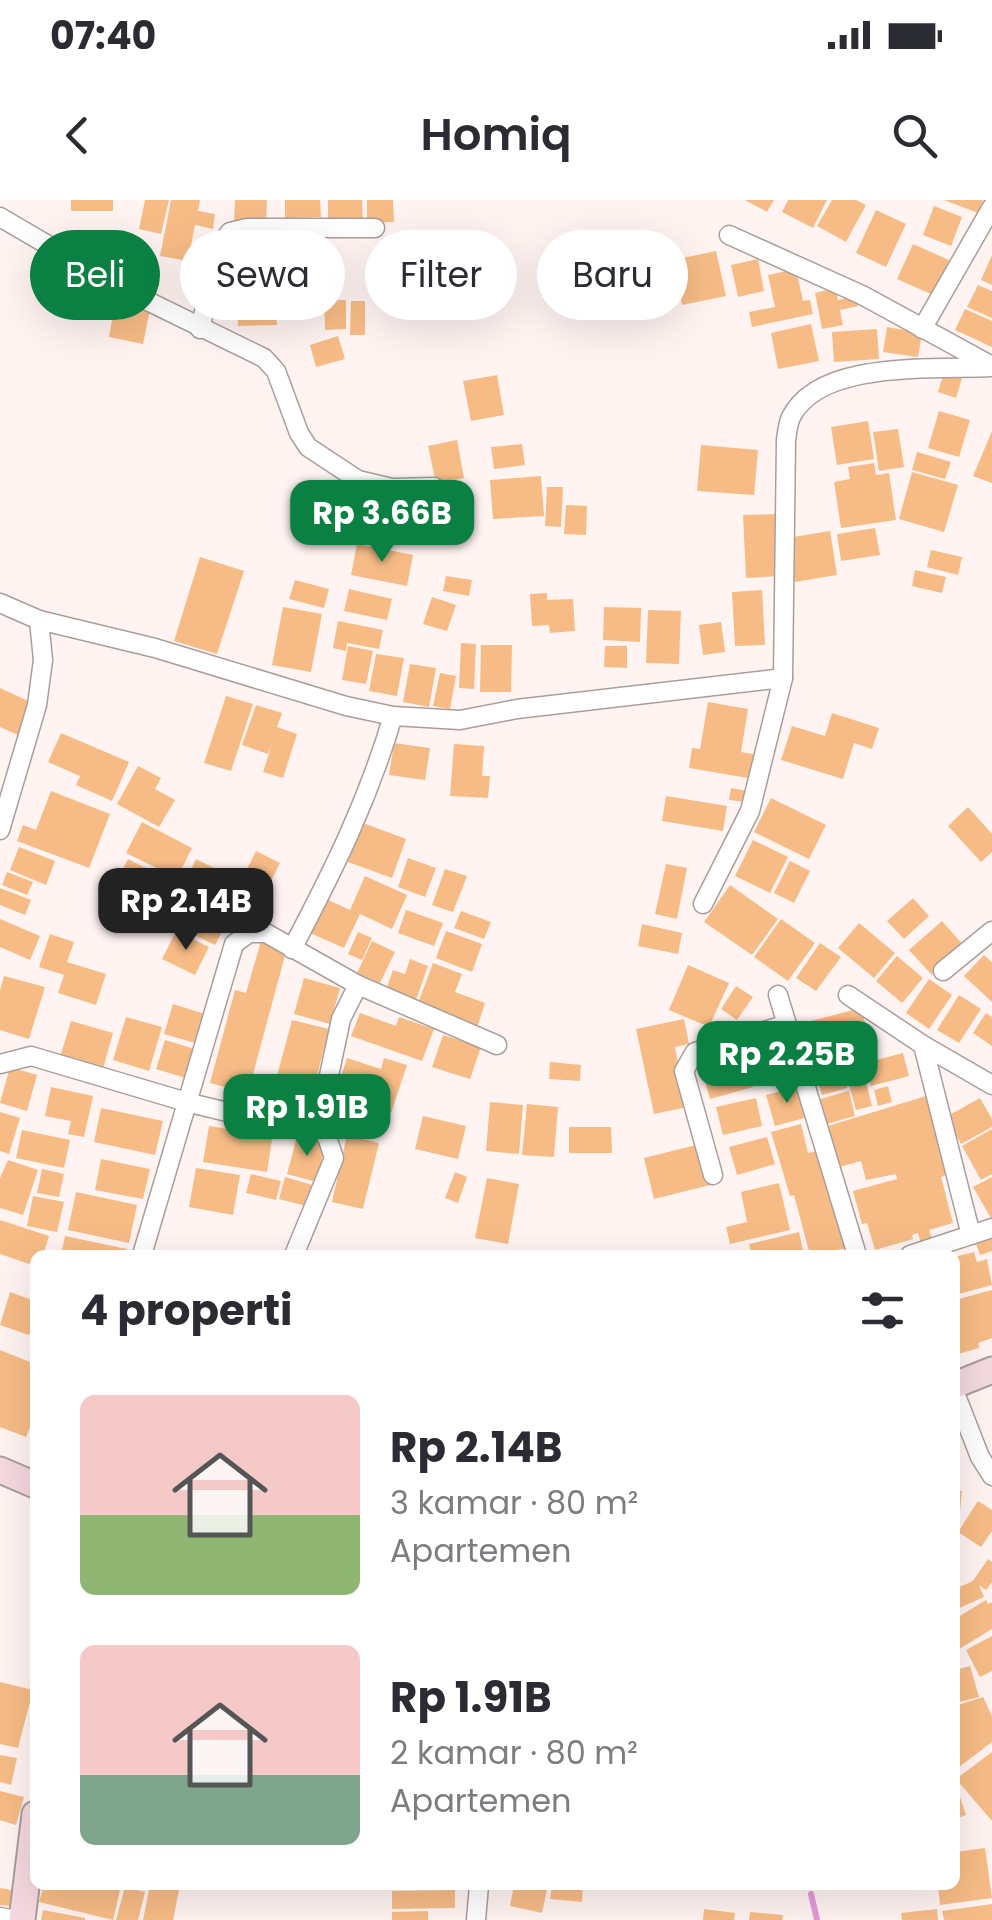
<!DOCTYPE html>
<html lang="id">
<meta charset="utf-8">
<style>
:root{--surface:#fff;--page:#f7f7f7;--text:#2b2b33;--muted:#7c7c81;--accent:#0b8043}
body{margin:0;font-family:Poppins,sans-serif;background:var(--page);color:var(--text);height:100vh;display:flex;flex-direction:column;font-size:38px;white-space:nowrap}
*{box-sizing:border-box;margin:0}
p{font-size:32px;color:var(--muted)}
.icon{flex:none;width:55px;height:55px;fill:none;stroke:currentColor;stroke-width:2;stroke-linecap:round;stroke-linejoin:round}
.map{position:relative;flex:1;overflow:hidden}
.side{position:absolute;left:30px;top:1050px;width:930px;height:640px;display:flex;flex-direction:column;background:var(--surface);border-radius:15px;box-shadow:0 10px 40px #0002}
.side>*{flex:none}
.top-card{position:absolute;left:30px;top:30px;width:932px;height:90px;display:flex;gap:20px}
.price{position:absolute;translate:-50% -85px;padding:0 22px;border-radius:20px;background:var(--accent);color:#fff;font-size:32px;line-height:65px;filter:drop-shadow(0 2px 5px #0008)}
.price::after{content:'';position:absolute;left:50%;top:60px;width:30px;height:22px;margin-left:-15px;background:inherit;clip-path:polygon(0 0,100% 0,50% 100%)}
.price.selected{background:#222;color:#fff}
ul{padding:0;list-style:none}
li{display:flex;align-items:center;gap:30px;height:250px;padding:0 50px}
li span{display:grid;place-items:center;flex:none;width:280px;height:200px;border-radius:15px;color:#555}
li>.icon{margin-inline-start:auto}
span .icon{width:120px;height:120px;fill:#fffc;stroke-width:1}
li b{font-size:42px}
h2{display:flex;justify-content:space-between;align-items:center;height:120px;padding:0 50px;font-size:42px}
.pill{padding:0 35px;border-radius:45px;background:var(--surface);box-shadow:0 10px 40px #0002;font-size:35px;line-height:90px}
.pill.selected{background:var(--accent);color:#fff}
.status{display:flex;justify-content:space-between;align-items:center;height:70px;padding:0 50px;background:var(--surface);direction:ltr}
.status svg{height:28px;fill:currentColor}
header{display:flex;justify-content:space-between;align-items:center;height:130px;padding:0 50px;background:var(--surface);font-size:45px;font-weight:600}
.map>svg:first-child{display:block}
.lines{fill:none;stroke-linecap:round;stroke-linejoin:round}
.stream{stroke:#e599d8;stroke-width:6}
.building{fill:#f7bc86}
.street-casing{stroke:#aa9e9b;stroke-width:21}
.secondary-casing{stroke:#aa9e9b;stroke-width:29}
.street{stroke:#fff;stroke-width:18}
.secondary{stroke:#f5d9e0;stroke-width:25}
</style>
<div class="status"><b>07:40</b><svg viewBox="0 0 49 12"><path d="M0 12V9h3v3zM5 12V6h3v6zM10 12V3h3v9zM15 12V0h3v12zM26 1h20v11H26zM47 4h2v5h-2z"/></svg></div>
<header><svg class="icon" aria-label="back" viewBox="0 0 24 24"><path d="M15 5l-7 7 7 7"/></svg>Homiq<svg class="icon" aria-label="search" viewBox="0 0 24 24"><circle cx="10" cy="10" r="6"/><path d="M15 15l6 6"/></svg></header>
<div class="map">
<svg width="992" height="1720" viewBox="0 0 992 1720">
<rect width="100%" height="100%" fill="#fff4f2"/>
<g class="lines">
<polyline class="stream" points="811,1694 817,1720"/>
</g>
<g class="building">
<rect x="71" y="0" width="42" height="11"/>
<polygon points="145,0 169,0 161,34 139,29"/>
<polygon points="171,0 200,0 198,11 215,14 213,29 195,25 188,61 160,56"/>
<polygon points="235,0 267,0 266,22 234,21"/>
<polygon points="285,0 320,0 321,17 285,18"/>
<polygon points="328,0 362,0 363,22 328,23"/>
<polygon points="367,0 393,0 394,22 367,23"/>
<polygon points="745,0 774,0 767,12"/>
<polygon points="788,0 827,0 813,28 782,12"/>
<polygon points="832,0 856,0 866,5 846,42 817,26"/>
<polygon points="944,0 983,0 978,13"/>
<polygon points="934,6 962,17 951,46 923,35"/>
<polygon points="876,10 906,24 886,67 856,53"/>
<polygon points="278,34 279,78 234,79 234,35"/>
<polygon points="290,40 325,41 322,94 287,92"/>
<polygon points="913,44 949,60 933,95 897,79"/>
<polygon points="716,51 726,96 682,105 673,60"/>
<polygon points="992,55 992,85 981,80"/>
<polygon points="667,57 676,100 653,104 645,62"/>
<polygon points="636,59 641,85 615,90 609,64"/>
<polygon points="758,59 764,91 738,97 731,65"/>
<polygon points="796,69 803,101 810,100 813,114 752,127 749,112 775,107 768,75"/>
<polygon points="603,79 608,105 582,110 577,84"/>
<polygon points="978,85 992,91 992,118 967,107"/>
<polygon points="645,88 648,103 616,110 613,95"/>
<polygon points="836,88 838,100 856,96 858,106 840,110 843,125 822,129 815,93"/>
<polygon points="116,98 151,105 143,144 109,137"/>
<polygon points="275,99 277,125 238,126 237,101"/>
<polygon points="324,100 346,100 346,129 325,130"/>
<polygon points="351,101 365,101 365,135 350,135"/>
<polygon points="965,109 992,121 992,147 955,130"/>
<polygon points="811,124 819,161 778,169 771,133"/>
<polygon points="887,127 922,133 918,157 883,152"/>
<polygon points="877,129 879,159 834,162 832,132"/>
<polygon points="338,136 345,159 316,167 310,145"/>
<polygon points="944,173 962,178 956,198 938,192"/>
<polygon points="497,175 504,215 471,221 463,181"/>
<polygon points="939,211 970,220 959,257 928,248"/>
<polygon points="868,221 874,259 837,265 831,227"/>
<polygon points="898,229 904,267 879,271 873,232"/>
<polygon points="992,231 992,283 973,276"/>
<polygon points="457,240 464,278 436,283 428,246"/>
<polygon points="522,244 525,265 494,269 491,247"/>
<polygon points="701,245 758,250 754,295 697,291"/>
<polygon points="917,252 951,262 945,279 912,270"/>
<polygon points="874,263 876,275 889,273 896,320 841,328 834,282 850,279 848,267"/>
<polygon points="912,272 958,285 944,332 899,319"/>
<polygon points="541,276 544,316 493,319 490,280"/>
<polygon points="547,287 563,287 561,327 545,326"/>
<polygon points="566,305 587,306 586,335 564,334"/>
<polygon points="778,314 781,376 746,378 743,315"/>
<polygon points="875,328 880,355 841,361 837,334"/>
<polygon points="830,331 837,375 795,382 787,338"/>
<polygon points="357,344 413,355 407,386 351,375"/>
<polygon points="931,350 962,357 958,375 927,367"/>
<polygon points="200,357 244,371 217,454 174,441"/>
<polygon points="915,370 946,377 942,393 912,386"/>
<polygon points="446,376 472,380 469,396 443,391"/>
<polygon points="295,380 329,389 324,408 289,399"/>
<polygon points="349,389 392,399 387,420 344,411"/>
<polygon points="762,390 765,445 735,446 732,392"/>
<polygon points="547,393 547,400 573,399 575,431 550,433 549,425 532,426 530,394"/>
<polygon points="432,397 456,405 447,431 423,424"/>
<polygon points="283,407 322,414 311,472 272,465"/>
<polygon points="604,407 641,408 640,442 603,440"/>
<polygon points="648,410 681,411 679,464 646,463"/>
<polygon points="338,421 383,430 379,449 347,443 346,451 333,448"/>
<polygon points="721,422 725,452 703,455 699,425"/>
<polygon points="461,443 476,444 474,489 459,488"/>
<polygon points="481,445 512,445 511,492 480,492"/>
<polygon points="348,446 373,451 366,484 342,480"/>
<polygon points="605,446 627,446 627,468 604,467"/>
<polygon points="376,454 404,458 397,496 369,491"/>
<polygon points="410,464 436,468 429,507 403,502"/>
<polygon points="440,473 456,476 450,509 433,506"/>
<polygon points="0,488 35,504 20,536 0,527"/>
<polygon points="226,496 253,504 231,571 204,563"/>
<polygon points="708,502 748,509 741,552 758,555 754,579 689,568 692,548 700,549"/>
<polygon points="256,505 282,513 277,527 297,534 283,578 263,572 272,544 268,554 242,545"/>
<polygon points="832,513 879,528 872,549 854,543 843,579 781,560 792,526 825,536"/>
<polygon points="61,533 129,562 112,601 76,585 80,576 48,562"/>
<polygon points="394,543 430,548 425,580 389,575"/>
<polygon points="454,544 484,546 482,576 490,576 488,598 450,596"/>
<polygon points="138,566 161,578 155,589 175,600 159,627 117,604"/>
<polygon points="731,588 748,591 747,602 729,600"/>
<polygon points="51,591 110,614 89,668 17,641 23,625 36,630"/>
<polygon points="666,596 727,606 723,631 662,621"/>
<polygon points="771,598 826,625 809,659 754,632"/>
<polygon points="968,607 992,634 992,652 981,662 948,626"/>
<polygon points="142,622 192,648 177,678 126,653"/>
<polygon points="363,623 406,639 392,678 348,662"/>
<polygon points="753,640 788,657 770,693 735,676"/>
<polygon points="19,647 55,661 46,685 10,670"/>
<polygon points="256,651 280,663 268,687 244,675"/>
<polygon points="408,658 436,668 425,697 398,687"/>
<polygon points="128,659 152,671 140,695 116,683"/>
<polygon points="196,659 246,684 234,709 184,684"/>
<polygon points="790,661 810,671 794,703 774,693"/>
<polygon points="666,664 687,668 677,719 655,714"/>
<polygon points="445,669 467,676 453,712 432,705"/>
<polygon points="7,672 33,682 27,695 2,685"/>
<polygon points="365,676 407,695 392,729 360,714 344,748 310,733 326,699 350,710"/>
<polygon points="730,685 778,719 752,755 704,722"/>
<polygon points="0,688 31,700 25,715 0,705"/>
<polygon points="118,690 137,699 122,730 102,720"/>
<polygon points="192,695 231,715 215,745 176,726"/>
<polygon points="913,698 929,716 904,739 887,721"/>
<polygon points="406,710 443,723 434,746 398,733"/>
<polygon points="461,711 491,722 484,739 454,728"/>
<polygon points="0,719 40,736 30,760 0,747"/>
<polygon points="781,719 815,743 788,781 754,757"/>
<polygon points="942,721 964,746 932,775 909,750"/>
<polygon points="859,723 895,753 874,778 838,748"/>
<polygon points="642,724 682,733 678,754 638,746"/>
<polygon points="176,731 209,747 195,775 162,759"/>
<polygon points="446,731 482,744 472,772 436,758"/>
<polygon points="358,732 372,738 362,760 348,754"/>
<polygon points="50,734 74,742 67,762 106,774 96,805 58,793 64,775 39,767"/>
<polygon points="261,741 287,748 248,893 210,883 235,790 246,793"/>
<polygon points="372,741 395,752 380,783 357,773"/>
<polygon points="820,743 841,757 816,791 796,778"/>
<polygon points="984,755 992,762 992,802 964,776"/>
<polygon points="897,756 923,778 902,803 876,781"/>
<polygon points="410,759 428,766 416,800 386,790 393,770 405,774"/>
<polygon points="433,763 462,774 455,792 485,803 477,828 417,806"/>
<polygon points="688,765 729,783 709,827 669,810"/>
<polygon points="4,776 45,787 29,839 0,830 0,790"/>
<polygon points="304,778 340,788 330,824 294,814"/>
<polygon points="929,779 952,795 929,829 906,813"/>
<polygon points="736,786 753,797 737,820 721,809"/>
<polygon points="959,795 981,809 959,843 937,830"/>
<polygon points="173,804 211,816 202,845 164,834"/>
<polygon points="861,808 871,844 820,857 811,821"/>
<polygon points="360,813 396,826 399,817 434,829 422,861 351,836"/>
<polygon points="986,813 992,817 992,846 973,833"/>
<polygon points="126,817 162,827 149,871 113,860"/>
<polygon points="684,819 689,844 675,847 687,907 654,914 636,829"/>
<polygon points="292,820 329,829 305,922 267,913"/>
<polygon points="71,821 113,833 103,869 60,857"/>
<polygon points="443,835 481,847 470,879 432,867"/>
<polygon points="165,840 198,850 189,879 156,869"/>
<polygon points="792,843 800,871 763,881 756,852"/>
<polygon points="903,853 909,876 871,886 865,863"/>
<polygon points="347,858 381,869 384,858 407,865 391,913 335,895"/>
<polygon points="745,858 753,887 710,899 702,870"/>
<polygon points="550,862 581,865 580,881 549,879"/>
<polygon points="861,862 872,906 856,910 844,866"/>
<polygon points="10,867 37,875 27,911 0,903"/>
<polygon points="843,871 847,888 822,895 817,878"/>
<polygon points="800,886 808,917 775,926 766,895"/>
<polygon points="888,886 892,902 878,906 874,890"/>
<polygon points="51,887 93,896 84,937 68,934 71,921 45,916"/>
<polygon points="849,891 855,916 827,924 820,899"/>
<polygon points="926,896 942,962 949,960 952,973 941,977 953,1023 929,1030 933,1041 921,1044 918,1033 912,1035 913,1039 875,1050 867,1023 862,1024 853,991 897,979 896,974 866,980 861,961 839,967 828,926"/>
<polygon points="756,898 762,926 723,935 716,907"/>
<polygon points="980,898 992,919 992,927 961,944 946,917"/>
<polygon points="490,902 523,905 519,954 486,951"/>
<polygon points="527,904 558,907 554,957 522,955"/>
<polygon points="101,908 163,921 155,955 94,942"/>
<polygon points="0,912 20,918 9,954 0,951"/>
<polygon points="423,916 466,926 458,959 415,949"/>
<polygon points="241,921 274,927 267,972 203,962 209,926 239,931"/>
<polygon points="801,924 808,953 822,950 848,1048 810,1055 794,995 790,996 771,932"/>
<polygon points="569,927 611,927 612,953 569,953"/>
<polygon points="992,929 992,974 981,980 962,946"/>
<polygon points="22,930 70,940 64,968 16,958"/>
<polygon points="347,935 379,943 363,1009 332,1002"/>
<polygon points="297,937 326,944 316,982 287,974"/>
<polygon points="767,937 775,964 737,975 729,947"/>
<polygon points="700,944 710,985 654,999 644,958"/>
<polygon points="101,959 150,969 143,999 95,990"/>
<polygon points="8,960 38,970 23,1015 0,1008 0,978"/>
<polygon points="196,968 240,975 233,1015 189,1007"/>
<polygon points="42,969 64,974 59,997 37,993"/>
<polygon points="455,972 467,977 458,1003 445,998"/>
<polygon points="251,974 281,981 276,1000 246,993"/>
<polygon points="285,977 316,986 310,1007 279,999"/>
<polygon points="992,977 992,1020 973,987"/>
<polygon points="487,978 519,984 508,1044 475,1038"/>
<polygon points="779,983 790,1030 730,1044 726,1027 747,1022 741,992"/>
<polygon points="76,992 137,1005 129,1043 68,1030"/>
<polygon points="33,996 64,1002 57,1032 27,1026"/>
<polygon points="0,1020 49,1036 43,1055 35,1055 35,1066 0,1054"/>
<polygon points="799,1032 804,1055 752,1055 749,1044"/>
<polygon points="65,1036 127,1049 126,1055 61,1055"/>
<polygon points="992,1037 992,1051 980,1055 974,1038"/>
<polygon points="974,1052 977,1062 987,1059 992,1085 955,1095 955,1057"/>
<polygon points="992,1090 992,1138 978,1143 979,1148 955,1155 955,1100"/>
<polygon points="10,1092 35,1101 35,1117 29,1135 0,1125"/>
<polygon points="0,1150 35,1164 35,1214 26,1237 0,1227"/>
<polygon points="955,1290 962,1291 958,1333 955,1332"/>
<polygon points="978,1301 992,1310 992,1331 981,1347 958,1332"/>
<polygon points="988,1359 992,1362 992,1382 986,1390 979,1385 984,1397 955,1410 955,1389 973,1381"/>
<polygon points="986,1400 988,1404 992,1402 992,1429 956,1451 955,1419"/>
<polygon points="992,1436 992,1471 980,1477 966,1450"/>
<polygon points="970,1466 979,1497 955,1503 955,1470"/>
<polygon points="0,1482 33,1490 18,1548 0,1544"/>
<polygon points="983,1497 992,1516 992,1542 955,1570 955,1506"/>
<polygon points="992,1552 992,1621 956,1579"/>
<polygon points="0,1555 17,1558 11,1585 0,1582"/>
<polygon points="955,1582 966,1615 955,1619"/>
<polygon points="0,1591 24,1597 16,1625 0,1620"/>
<polygon points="985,1648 992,1698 940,1705 938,1685 955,1685 955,1652"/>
<polygon points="44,1685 117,1685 121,1686 113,1720 39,1702"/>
<polygon points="150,1685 180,1685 173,1720 143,1720"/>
<polygon points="514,1685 548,1685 542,1713 510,1706"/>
<polygon points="552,1685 583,1685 582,1702 550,1699"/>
<polygon points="125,1687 145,1692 138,1720 116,1720"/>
<polygon points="0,1688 12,1690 9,1706 0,1705"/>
<polygon points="455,1690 455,1708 392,1709 392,1691"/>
<polygon points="992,1704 992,1720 944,1720 942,1711"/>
<polygon points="704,1709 735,1713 734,1720 703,1720"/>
<polygon points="937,1709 938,1720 902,1720 901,1713"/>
<polygon points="43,1710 85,1718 85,1720 41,1720"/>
<polygon points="428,1711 428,1720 392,1720 392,1712"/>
<polygon points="750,1712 783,1715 782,1720 749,1720"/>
</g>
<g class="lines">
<defs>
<g id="street">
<polyline points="0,17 123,89 264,158 276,171 299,233 308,247 358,280 392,288 434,287"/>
<polyline points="729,35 862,95 992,166"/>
<polyline points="200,129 219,47 230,32 247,28 375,28"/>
<polyline points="922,129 992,7"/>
<polyline points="0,403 39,420 155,448 346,506 393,516 460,520 517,509 783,478"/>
<polyline points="0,630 37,505 43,460 39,420"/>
<path d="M703,704L750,611L783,478L786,240C787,233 788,223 791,217C820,159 937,170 992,167"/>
<path d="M292,749C334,669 367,603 393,516"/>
<polyline points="943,771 992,731"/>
<polyline points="358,785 497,845"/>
<polyline points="778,795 857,1055"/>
<polyline points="848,795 923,845 992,885"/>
<polyline points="923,845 971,1035"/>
<polyline points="0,864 31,856 190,903 298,929 313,925 320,918 341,819 358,785 266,733 249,733 234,744 142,1055"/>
<polyline points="713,975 684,871 695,852 787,824"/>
<polyline points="294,1055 334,958 327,937 313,925"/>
<polyline points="910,1055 992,1028"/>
<polyline points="955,1193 980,1257 992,1276"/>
<polyline points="0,1717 18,1720"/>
<polyline points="476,1720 479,1685"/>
</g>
<g id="secondary">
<polyline points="955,1185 992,1170"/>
<polyline points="0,1270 35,1285"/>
<polyline points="22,1720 35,1614"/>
</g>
</defs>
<use href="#street" class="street-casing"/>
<use href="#secondary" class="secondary-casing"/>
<use href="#street" class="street"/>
<use href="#secondary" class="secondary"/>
</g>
</svg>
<b class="price" style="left:382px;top:365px">Rp 3.66B</b>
<b class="price selected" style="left:186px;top:753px">Rp 2.14B</b>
<b class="price" style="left:787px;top:906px">Rp 2.25B</b>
<b class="price" style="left:307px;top:959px">Rp 1.91B</b>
<div class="top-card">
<a class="pill selected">Beli</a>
<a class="pill">Sewa</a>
<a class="pill">Filter</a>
<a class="pill">Baru</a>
</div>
<section class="side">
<h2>4 properti<svg class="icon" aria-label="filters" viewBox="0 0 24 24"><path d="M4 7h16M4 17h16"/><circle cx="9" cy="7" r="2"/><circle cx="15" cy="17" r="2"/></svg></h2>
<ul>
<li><span style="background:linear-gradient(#f6c9c9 60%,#8fb573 0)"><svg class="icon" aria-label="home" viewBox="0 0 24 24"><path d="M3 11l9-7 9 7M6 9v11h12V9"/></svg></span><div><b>Rp 2.14B</b><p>3 kamar · 80 m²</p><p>Apartemen</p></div></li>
<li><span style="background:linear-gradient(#f6c9c9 65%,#7fa58c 0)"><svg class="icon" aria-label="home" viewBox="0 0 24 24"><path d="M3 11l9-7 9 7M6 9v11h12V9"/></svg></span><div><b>Rp 1.91B</b><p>2 kamar · 80 m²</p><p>Apartemen</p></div></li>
</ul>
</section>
</div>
